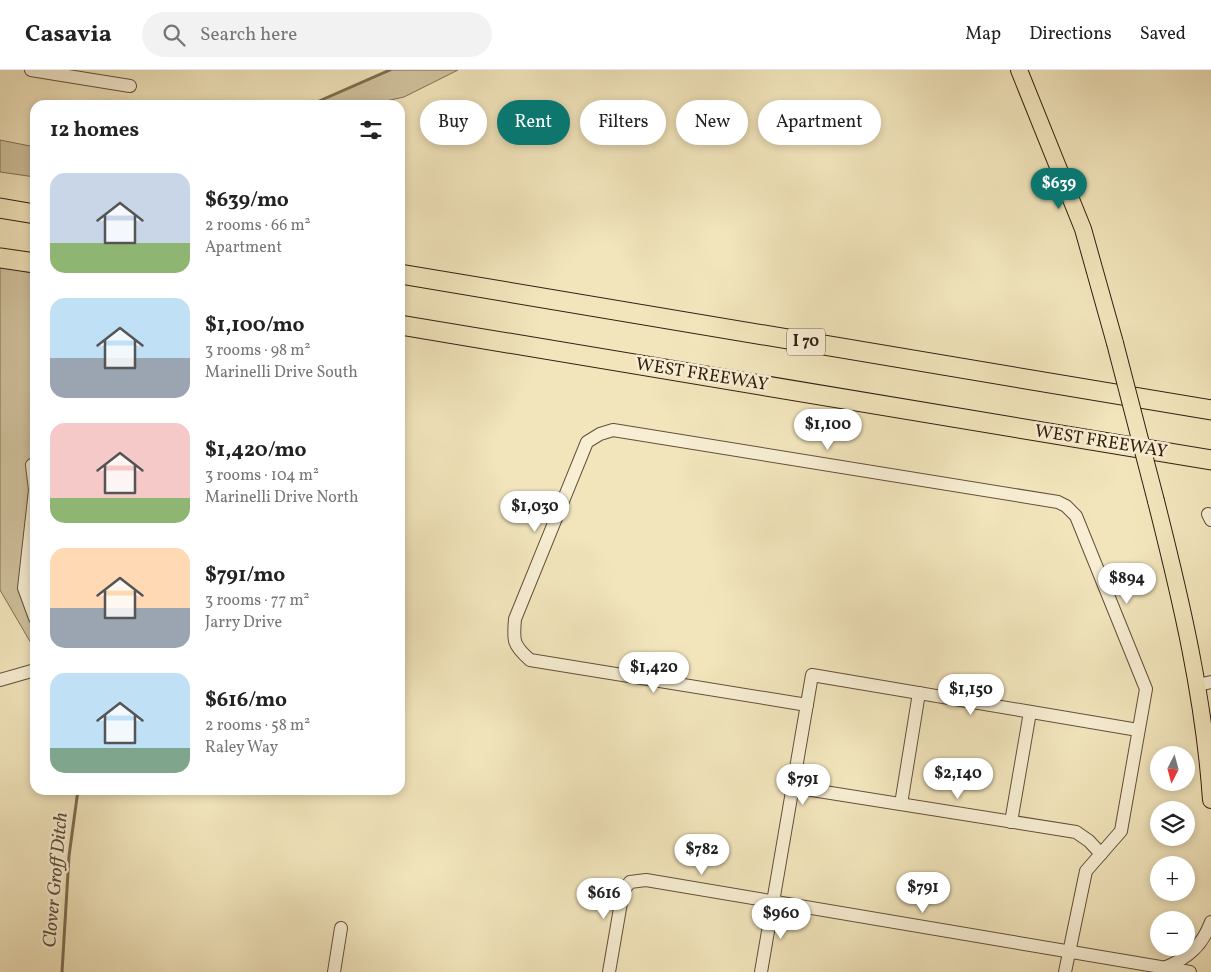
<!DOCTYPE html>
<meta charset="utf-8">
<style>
:root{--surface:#fff;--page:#f2f2f2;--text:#222;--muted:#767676;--line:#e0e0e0;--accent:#0f766e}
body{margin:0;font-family:Vollkorn,serif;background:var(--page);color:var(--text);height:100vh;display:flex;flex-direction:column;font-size:19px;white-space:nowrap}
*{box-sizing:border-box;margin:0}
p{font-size:16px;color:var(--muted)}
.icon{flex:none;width:28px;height:28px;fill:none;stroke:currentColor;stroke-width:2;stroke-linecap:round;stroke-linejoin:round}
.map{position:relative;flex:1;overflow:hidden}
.details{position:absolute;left:30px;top:30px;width:375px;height:695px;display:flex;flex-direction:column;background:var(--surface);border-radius:15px;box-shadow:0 2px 8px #0003}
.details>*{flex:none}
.top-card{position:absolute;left:420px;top:30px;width:475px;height:45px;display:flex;gap:10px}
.needle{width:32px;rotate:186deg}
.controls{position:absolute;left:1150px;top:676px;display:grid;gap:10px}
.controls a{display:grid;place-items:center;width:45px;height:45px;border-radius:50%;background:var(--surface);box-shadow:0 2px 8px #0003;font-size:25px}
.price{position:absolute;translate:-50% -42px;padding:0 11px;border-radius:18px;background:#fff;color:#222;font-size:16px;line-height:32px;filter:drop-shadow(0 1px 2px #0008)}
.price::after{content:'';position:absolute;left:50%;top:30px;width:15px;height:11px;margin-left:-8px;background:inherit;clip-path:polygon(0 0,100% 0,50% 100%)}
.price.current{background:var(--accent);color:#fff}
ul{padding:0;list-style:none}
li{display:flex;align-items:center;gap:15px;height:125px;padding:0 20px}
li span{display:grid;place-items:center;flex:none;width:140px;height:100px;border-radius:15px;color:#555}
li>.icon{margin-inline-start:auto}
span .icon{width:60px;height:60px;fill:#fffc;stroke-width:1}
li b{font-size:21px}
h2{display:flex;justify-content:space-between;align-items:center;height:60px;padding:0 20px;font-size:21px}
.chip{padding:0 18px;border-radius:22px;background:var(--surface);box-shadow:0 2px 8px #0003;font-size:18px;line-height:45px}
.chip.current{background:var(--accent);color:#fff}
header{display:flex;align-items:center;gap:30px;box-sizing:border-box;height:70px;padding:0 25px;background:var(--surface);border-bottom:1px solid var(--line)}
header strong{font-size:24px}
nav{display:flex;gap:28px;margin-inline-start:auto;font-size:18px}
.search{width:350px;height:45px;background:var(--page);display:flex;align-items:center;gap:12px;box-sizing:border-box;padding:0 18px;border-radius:28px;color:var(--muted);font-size:19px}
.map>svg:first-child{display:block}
.green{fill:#d1c39f;stroke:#827057}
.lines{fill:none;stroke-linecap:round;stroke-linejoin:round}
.stream{stroke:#7e6d53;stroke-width:3}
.minor-casing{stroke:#62503a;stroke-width:14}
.major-casing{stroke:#321e0f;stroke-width:18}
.highway-casing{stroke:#321e0f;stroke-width:21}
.minor{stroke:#f7eed3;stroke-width:12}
.major{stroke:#f2e5bc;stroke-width:16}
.highway{stroke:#f2e5bc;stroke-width:19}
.major-bridge-casing{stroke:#321e0f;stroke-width:18;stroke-linecap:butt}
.major-bridge{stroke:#f2e5bc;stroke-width:16}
.labels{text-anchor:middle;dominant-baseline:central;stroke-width:5;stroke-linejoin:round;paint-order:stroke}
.shield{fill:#f7eed3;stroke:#6d5c4a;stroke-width:1}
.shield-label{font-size:16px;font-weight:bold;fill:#321e0f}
.street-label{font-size:18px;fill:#321e0f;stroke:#f7eed3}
.water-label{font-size:19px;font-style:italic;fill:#5e4c37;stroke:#f7eed3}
</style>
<header>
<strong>Casavia</strong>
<div class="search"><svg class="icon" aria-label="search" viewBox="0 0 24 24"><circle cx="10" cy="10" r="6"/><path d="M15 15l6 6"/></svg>Search here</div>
<nav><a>Map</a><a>Directions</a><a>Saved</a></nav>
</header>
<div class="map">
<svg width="1211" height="902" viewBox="0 0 1211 902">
<rect width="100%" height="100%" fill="#f2e5bc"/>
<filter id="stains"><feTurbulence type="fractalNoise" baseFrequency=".004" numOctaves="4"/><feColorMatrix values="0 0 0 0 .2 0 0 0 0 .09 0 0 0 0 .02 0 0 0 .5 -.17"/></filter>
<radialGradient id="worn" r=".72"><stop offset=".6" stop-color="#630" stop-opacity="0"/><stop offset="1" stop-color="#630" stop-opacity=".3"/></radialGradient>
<g class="green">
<polygon points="390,0 458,0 404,27 368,35 310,35"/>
<polygon points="0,70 35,77 35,107 0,102"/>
<polygon points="0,188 35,193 35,580 0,520"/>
</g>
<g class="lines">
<g class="stream">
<polyline points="310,35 390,0"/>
<polyline points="62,902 69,786 78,720"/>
</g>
<defs>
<g id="minor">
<polyline points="31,0 130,16"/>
<polyline points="32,395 35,420 24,518 35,548"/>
<polyline points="1208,444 1211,450"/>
<polyline points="0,610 35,600"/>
<polyline points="1198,615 1211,612"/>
<path d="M807,635L530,590C513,575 513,571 515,549L587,372L600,364L613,360L1058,432L1066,436L1076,446L1146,619L1121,761L1086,801L1065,902"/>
<polyline points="793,717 1076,762 1089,771 1101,784"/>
<polyline points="901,734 919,623"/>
<polyline points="1011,752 1030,642"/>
<path d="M1164,898C1188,888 1202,876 1211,852"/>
<polyline points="334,902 341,858"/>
<polyline points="609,902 623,821 630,812 646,810 1190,902"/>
<polyline points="761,902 812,605 1138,660"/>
</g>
<g id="major">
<polyline points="1019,0 1083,159 1115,273"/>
<path d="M1156,431C1181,530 1204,627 1211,730"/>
</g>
<g id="highway">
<polyline points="0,138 35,144"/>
<polyline points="0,188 35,193"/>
<polyline points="400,204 1211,340"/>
<polyline points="400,255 1211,390"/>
</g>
</defs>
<use href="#minor" class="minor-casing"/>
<use href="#major" class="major-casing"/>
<use href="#highway" class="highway-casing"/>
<use href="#minor" class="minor"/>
<use href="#major" class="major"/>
<use href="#highway" class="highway"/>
<defs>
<polyline id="major-bridge" points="1115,273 1156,431"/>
</defs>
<use href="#major-bridge" class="major-bridge-casing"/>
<use href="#major-bridge" class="major-bridge"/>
</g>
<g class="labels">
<rect class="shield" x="787" y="258.5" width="38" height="27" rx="4"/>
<g class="shield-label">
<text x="806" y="272">I 70</text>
</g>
<g class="street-label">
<text transform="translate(702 305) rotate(9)">WEST FREEWAY</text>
<text transform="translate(1101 372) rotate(9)">WEST FREEWAY</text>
</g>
<g class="water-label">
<text transform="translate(56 810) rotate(-85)">Clover Groff Ditch</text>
</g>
</g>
<rect width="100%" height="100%" filter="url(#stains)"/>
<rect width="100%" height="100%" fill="url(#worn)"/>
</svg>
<div class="controls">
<a><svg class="needle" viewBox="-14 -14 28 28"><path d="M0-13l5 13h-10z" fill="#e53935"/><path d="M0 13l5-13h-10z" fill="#767676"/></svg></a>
<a><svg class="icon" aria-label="layers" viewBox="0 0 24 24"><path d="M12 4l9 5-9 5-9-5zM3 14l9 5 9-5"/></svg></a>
<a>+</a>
<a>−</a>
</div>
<b class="price current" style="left:1059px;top:140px">$639</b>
<b class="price" style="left:828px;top:381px">$1,100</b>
<b class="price" style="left:535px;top:463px">$1,030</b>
<b class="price" style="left:1127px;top:535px">$894</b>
<b class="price" style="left:654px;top:624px">$1,420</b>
<b class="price" style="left:971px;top:646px">$1,150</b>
<b class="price" style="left:958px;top:730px">$2,140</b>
<b class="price" style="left:803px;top:736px">$791</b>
<b class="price" style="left:702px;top:806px">$782</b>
<b class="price" style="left:923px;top:844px">$791</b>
<b class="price" style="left:604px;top:850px">$616</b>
<b class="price" style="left:781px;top:870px">$960</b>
<div class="top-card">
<a class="chip">Buy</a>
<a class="chip current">Rent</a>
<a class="chip">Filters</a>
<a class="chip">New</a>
<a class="chip">Apartment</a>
</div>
<section class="details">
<h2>12 homes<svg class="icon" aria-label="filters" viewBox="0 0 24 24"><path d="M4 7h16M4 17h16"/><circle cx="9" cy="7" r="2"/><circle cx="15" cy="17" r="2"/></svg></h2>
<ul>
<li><span style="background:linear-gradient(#c9d6e8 70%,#8fb573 0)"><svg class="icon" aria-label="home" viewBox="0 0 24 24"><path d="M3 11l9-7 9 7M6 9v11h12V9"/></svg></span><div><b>$639/mo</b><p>2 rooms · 66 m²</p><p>Apartment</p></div></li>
<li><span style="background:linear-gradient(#bfe0f5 60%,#9aa5b1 0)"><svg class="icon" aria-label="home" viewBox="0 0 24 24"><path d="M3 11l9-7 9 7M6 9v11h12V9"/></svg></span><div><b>$1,100/mo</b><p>3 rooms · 98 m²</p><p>Marinelli Drive South</p></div></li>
<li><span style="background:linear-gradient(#f6c9c9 75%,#8fb573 0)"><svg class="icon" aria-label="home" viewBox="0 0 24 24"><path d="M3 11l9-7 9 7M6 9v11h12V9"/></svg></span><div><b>$1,420/mo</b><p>3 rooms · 104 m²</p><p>Marinelli Drive North</p></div></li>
<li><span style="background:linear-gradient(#ffd9b3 60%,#9aa5b1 0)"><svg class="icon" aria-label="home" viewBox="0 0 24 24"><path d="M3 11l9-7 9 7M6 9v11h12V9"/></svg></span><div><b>$791/mo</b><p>3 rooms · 77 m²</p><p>Jarry Drive</p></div></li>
<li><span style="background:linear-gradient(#bfe0f5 75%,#7fa58c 0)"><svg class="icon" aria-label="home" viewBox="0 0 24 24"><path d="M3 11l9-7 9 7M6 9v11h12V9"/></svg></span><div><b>$616/mo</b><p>2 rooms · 58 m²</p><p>Raley Way</p></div></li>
</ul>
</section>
</div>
